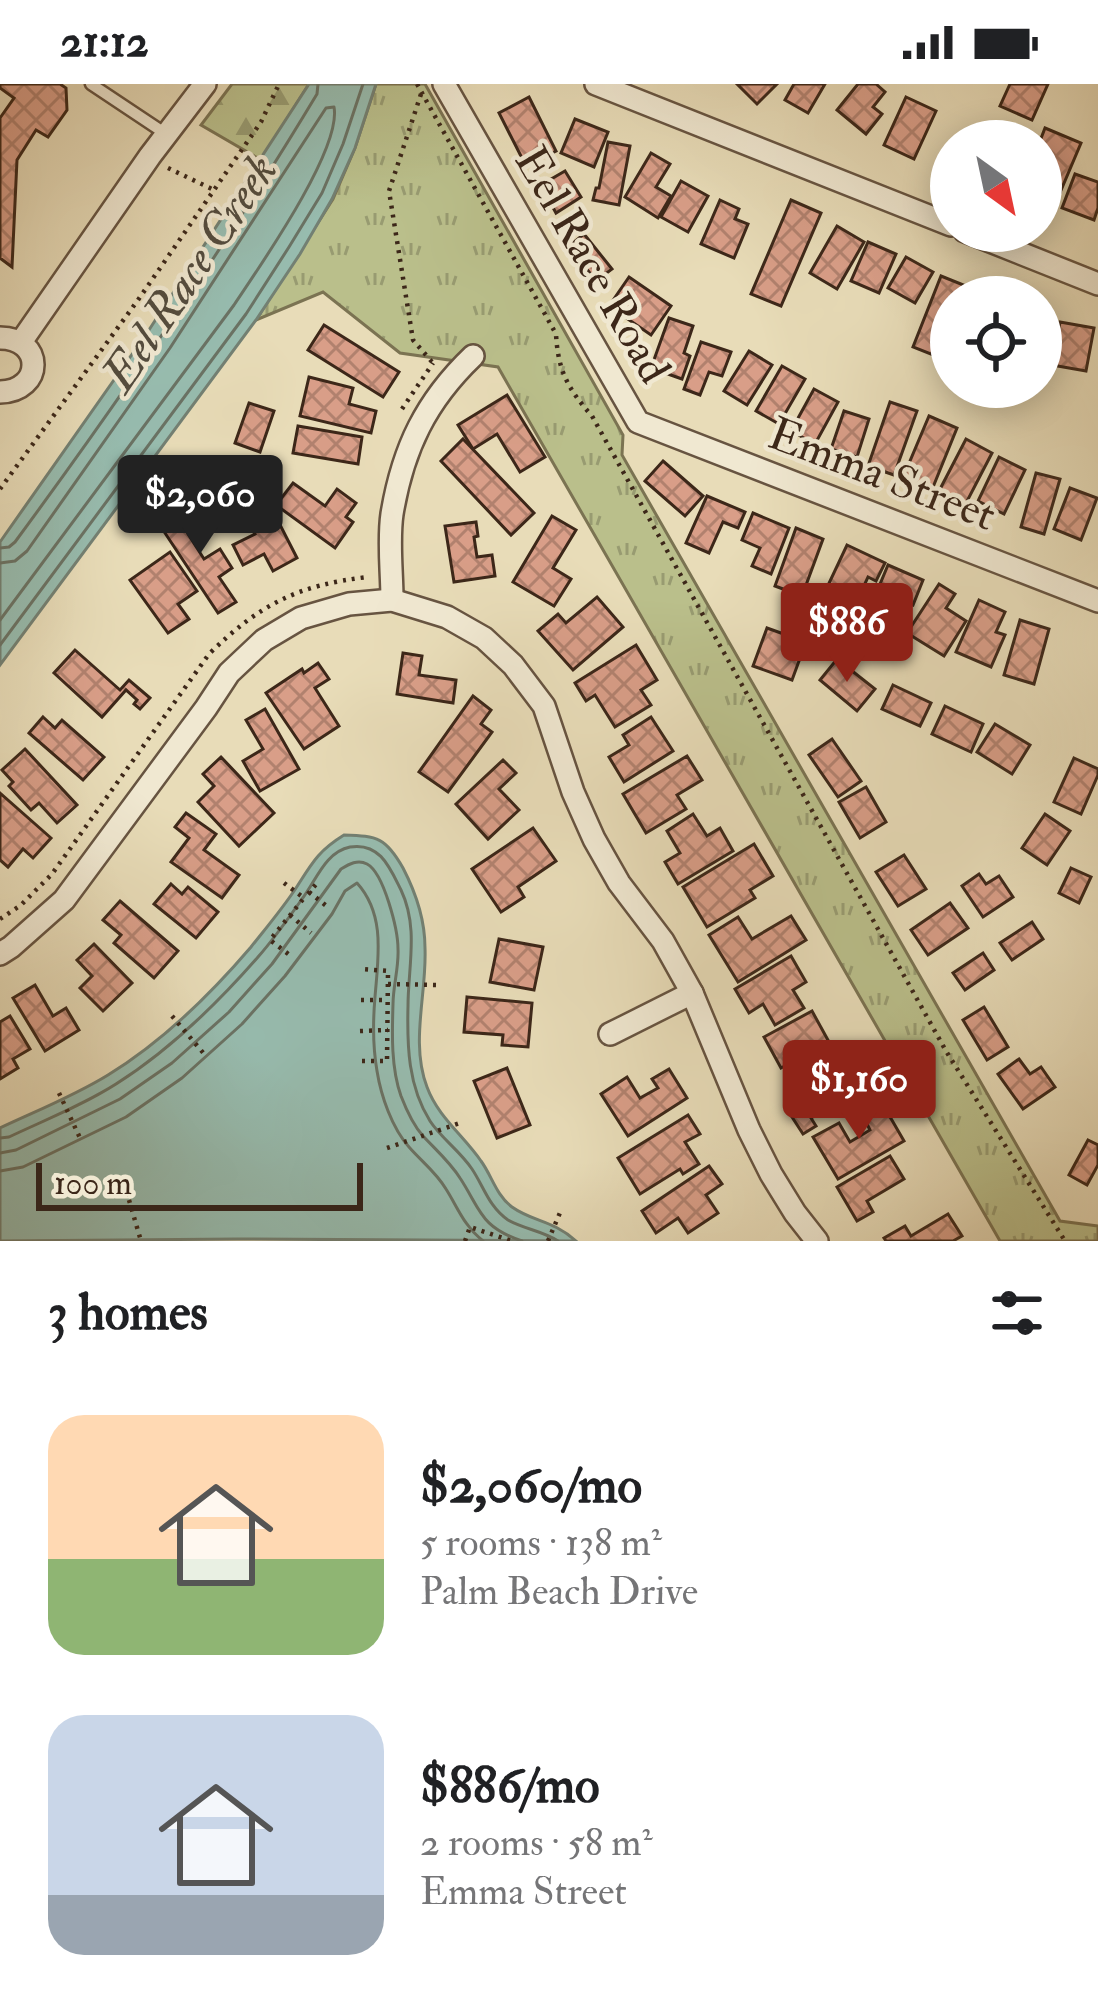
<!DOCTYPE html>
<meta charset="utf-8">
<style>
:root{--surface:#fff;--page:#f2f2f2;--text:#202124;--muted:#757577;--accent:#8f2418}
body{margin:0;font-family:"IM FELL Double Pica",serif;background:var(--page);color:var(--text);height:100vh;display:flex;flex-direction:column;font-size:45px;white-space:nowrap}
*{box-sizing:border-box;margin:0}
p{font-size:39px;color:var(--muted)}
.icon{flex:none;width:66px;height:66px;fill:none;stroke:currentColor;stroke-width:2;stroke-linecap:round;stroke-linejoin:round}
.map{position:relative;height:1157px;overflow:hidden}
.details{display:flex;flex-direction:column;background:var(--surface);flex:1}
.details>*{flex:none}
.needle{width:78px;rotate:147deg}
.controls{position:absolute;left:930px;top:36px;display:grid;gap:24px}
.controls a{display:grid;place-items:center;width:132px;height:132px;border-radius:50%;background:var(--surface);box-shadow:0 6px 30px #0003;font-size:60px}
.scale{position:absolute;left:36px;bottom:30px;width:327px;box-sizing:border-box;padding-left:12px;border:6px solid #3c2719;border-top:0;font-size:33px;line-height:42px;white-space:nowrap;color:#3c2719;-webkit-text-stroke:9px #f0e8d1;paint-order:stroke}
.price{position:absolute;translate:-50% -102px;padding:0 27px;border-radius:12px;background:var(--accent);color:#fff;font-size:39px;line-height:78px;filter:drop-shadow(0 3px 6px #0008)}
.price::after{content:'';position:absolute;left:50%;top:72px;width:36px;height:27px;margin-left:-18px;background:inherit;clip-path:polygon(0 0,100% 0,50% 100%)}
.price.active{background:#222;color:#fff}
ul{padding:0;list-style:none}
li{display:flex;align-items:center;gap:36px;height:300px;padding:0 48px}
li span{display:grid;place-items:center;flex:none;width:336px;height:240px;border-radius:36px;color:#555}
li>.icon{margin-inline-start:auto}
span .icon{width:144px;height:144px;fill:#fffc;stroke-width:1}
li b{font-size:51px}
h2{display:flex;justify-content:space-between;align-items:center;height:144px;padding:0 48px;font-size:51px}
.status{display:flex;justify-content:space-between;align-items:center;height:84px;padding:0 60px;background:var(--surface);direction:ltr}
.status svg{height:33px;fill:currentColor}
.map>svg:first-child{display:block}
.forest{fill:url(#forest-firs);stroke:#7b7352;stroke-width:3}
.park{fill:url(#park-tufts);stroke:#7b7352;stroke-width:3}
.water{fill:#97bcaf;stroke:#738073;stroke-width:3}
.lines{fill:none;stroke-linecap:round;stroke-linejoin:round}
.shore{stroke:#6a7264;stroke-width:3}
.building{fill:url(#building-cross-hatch);stroke:#3c2719;stroke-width:3}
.lane-casing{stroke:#675441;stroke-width:15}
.street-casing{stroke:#675441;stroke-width:26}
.path{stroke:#3c2719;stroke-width:4.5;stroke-dasharray:3 6;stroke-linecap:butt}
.lane{stroke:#f0e8d1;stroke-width:10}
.street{stroke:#f0e8d1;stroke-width:21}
.labels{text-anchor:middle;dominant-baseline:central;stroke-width:9;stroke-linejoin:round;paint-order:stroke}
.street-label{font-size:45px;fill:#3c2719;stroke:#f0e8d1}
.water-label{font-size:48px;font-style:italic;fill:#534c3e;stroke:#f0e8d1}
</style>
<div class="status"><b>21:12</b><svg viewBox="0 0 49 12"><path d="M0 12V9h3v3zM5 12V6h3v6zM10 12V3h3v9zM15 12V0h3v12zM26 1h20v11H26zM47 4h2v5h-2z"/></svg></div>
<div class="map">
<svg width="1098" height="1157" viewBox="0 0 1098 1157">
<defs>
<pattern id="forest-firs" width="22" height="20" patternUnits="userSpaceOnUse" patternTransform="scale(3)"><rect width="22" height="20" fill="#babf8b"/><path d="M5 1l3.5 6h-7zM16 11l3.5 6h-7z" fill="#989b71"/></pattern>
<pattern id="park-tufts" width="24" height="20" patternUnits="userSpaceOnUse" patternTransform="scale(3)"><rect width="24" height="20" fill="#babf8b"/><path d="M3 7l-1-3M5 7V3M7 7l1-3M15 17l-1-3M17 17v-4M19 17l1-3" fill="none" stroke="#989b71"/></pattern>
<pattern id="building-cross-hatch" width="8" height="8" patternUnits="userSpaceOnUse" patternTransform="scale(3)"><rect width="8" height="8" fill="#d99e88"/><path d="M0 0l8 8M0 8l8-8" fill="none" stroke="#b1816e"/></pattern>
</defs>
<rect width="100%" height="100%" fill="#e8dcb8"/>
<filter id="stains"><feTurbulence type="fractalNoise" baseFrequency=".00167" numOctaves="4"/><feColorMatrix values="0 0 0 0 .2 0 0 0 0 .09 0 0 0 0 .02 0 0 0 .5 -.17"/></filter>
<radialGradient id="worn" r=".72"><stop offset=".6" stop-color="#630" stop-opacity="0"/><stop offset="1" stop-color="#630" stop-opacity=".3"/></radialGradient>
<polygon class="forest" points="232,0 309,0 261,76 201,41"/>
<polygon class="park" points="376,0 425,0 623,351 622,371 1060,1137 1098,1142 1098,1157 1000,1157 498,283 400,269 323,208 256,236 333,115 355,64"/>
<g class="water">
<polygon points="309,0 376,0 355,64 332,115 300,170 256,236 0,581 0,458 147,249"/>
<path d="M344,751C378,752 386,754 403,784C416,809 425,836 425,864C427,910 410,958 427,1003C438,1033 463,1051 481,1077C492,1092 496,1111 512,1123C533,1138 553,1136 576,1157L237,1155L0,1157V1044C36,1027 74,1012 108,991C162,958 210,911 251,863C266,844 283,824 296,804C312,779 318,767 344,751Z"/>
</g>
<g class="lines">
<g class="shore">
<path d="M0,464L9,463L15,458C121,314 225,163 317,10L318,0"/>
<path d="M0,479L15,477L27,467L170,264L326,24L334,23C342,65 260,182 234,221L0,536"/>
<polyline points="0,561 246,230 289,163 322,109 343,60 363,0"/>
<path d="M0,1054L9,1053C45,1036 83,1021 116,1000C170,966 216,921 258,873C274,855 288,835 302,815C316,797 325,768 350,763C380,758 390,784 401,806C419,844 408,883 408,922C407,962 408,1002 430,1037C441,1054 460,1067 472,1085C484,1103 489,1123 508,1136C524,1145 543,1147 558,1157"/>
<path d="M0,1069L16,1066L120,1015L172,979L229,928L272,880L341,785C349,780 358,775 367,780C384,789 398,846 398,865C399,883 393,902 393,920C392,950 391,984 401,1012C406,1025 414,1042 423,1052C436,1066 450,1078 460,1094C481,1126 480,1143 522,1157"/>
<path d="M0,1087L23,1083L126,1033L182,994L242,940L285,892L332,830L345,807L357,799C386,831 378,874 375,913C373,936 373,964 377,987C381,1012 392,1044 409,1063C421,1077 436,1088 446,1105C458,1124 464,1142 483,1157"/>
</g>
</g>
<g class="building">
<polygon points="0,0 60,0 66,4 67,26 48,53 36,46 17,76 12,183 0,174 0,34 14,14 0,4"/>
<polygon points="737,0 777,0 757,20"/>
<polygon points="794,0 825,0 808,29 785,16"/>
<polygon points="858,0 876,0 885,8 873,23 882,30 866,50 837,26"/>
<polygon points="1010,0 1048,0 1032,36 1000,22"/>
<polygon points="529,13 556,67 526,82 499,29"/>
<polygon points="906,13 936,27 914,75 884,61"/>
<polygon points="575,35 608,48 594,83 561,69"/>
<polygon points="1045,44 1081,59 1056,118 1041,112 1040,57"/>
<polygon points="608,58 630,62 619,121 593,116 596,104 599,104"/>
<polygon points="651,69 670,80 656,103 671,112 658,134 625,113"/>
<polygon points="565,87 581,113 556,129 550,118 556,114 546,98"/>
<polygon points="1075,90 1098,98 1098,124 1094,136 1062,124"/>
<polygon points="681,97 708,112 688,148 661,133"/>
<polygon points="720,116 739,125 735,135 748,140 734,174 701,160"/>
<polygon points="791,116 821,129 781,222 751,210"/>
<polygon points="837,142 864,158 837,205 810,189"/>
<polygon points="584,150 612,185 596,197 569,162"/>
<polygon points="868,158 896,170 879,209 851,197"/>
<polygon points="906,173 933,188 915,219 888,204"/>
<polygon points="941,192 981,208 979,213 951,213 951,278 913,263"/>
<polygon points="629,193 671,222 651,251 609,222"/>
<polygon points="669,234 693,242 684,269 690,272 682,295 651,284"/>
<polygon points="1060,238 1094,244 1086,287 1052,281"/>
<polygon points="324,241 399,288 383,313 308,266"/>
<polygon points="701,258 731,268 722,292 709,288 700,311 684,305"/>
<polygon points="749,267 772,281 747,321 724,307"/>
<polygon points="782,282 805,295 779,340 756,327"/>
<polygon points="309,293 353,304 349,320 376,327 371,349 300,332"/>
<polygon points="814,305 838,318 815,360 791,347"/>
<polygon points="507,311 545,373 520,388 497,350 473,365 458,341"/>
<polygon points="890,318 917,327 894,391 868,382"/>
<polygon points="249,319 274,327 260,368 235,359"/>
<polygon points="844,327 869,335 857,373 831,365"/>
<polygon points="929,332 957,344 931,408 902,396"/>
<polygon points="298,342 362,353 358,380 293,369"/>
<polygon points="463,355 534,429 511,451 441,377"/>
<polygon points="966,355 992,369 964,423 938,409"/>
<polygon points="999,373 1025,386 1004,430 978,417"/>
<polygon points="663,377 703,412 685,432 645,397"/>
<polygon points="1036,389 1060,395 1044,450 1021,443"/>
<polygon points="255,392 297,474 273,487 264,470 243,481 233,461 255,450 231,403"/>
<polygon points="293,399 325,422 337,405 356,419 346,433 353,438 335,464 276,421"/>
<polygon points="1070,404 1097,414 1081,456 1054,445"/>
<polygon points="707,412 745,428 738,444 723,438 709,469 686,459"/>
<polygon points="197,419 208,436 188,450 204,475 220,465 232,484 219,493 236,518 218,529 161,443"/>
<polygon points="753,429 789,444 771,490 752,482 760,464 742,456"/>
<polygon points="552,432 576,446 553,484 571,495 554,522 513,498"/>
<polygon points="476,438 478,452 474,453 477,473 492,471 495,492 454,498 445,442"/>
<polygon points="796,444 823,455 802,512 775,502"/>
<polygon points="847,461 885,479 876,497 868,493 844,545 814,531"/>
<polygon points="170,468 197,507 178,520 189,535 168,549 130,496"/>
<polygon points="888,481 923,496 913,521 902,517 888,551 863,541"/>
<polygon points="939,500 955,510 946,524 966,537 944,572 907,549"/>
<polygon points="597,513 623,543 573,586 538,547 558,530 566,539"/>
<polygon points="979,516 1005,528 996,548 1005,551 991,583 956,568"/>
<polygon points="1020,536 1049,545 1034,600 1004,591"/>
<polygon points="767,544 806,558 792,596 753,582"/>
<polygon points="636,561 657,596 641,606 651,621 615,643 595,611 586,617 575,599"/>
<polygon points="75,566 120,606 129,596 150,614 140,625 134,620 137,616 126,606 102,633 54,589"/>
<polygon points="403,569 422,572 419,591 456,596 453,619 397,610"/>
<polygon points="837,575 875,605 857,627 820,596"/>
<polygon points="318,579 329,595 315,604 339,642 304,665 266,609 302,585 304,589"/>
<polygon points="893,601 931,619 920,642 882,625"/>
<polygon points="473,612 491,626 481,640 492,648 448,708 419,688"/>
<polygon points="945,622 983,640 971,668 932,650"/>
<polygon points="265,625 299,685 260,707 243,677 263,665 246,636"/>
<polygon points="43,633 55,644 62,636 104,673 83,696 29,649"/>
<polygon points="651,633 673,667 624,698 609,673 629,661 623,651"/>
<polygon points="995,640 1030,661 1012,690 977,668"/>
<polygon points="832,655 861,697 838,713 809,671"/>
<polygon points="25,665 77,721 57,739 39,719 31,726 9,702 13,698 2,686"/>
<polygon points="687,672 702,696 677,711 686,725 646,749 623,710"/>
<polygon points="221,673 274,729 239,762 198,718 214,702 203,690"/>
<polygon points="1074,674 1098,685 1098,691 1081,730 1054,718"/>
<polygon points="503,676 516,689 499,705 519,726 488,755 456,720"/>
<polygon points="866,703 886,738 860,754 839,718"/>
<polygon points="0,709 51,754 33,774 23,765 8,783 0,776"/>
<polygon points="186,729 216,750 204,766 239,791 222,814 171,778 189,754 175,743"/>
<polygon points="693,730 707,752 720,744 733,767 678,800 665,778 680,769 667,747"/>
<polygon points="1045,730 1070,747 1047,781 1022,764"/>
<polygon points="533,744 556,777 518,803 524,813 501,828 472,785"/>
<polygon points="754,760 773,792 750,806 755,814 707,843 683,803"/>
<polygon points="904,771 926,805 898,822 876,788"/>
<polygon points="1071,784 1091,793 1079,819 1059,809"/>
<polygon points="979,790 986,800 999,792 1013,813 983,833 962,802"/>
<polygon points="171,800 182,810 188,803 218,828 196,854 154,820"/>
<polygon points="120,817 178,867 154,894 114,859 121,851 103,836"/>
<polygon points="950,819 968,844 928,871 911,846"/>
<polygon points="791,832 806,856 738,898 709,851 738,833 752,855"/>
<polygon points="1032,838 1043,855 1012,876 1000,859"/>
<polygon points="499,855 543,863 534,906 490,898"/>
<polygon points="94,860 132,899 103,927 80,904 92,892 77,876"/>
<polygon points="983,869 994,886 965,906 953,889"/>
<polygon points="791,872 806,898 793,906 804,924 775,941 763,920 749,929 735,905"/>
<polygon points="35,901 53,932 66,924 79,946 45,967 13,914"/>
<polygon points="467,913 532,919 528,963 502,961 503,951 464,948"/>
<polygon points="984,923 1008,963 987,976 963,936"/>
<polygon points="812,927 829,958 781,984 764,953"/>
<polygon points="10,932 30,965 13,975 18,984 0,995 0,938"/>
<polygon points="843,975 860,1005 811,1034 816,1042 803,1050 792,1033 806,1025 794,1005"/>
<polygon points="1019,975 1030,990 1041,983 1055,1003 1023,1025 998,990"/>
<polygon points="507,984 530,1041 497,1054 474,997"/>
<polygon points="669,985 687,1014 628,1052 601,1010 627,993 640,1014 658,1004 652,995"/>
<polygon points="882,1019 904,1057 838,1095 813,1053 839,1039 850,1058 870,1046 862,1030"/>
<polygon points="688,1031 700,1050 685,1058 699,1080 683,1090 680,1085 640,1110 618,1074"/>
<polygon points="1088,1056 1098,1061 1098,1081 1087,1101 1069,1091"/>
<polygon points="890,1072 904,1095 867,1117 873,1128 857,1137 837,1103"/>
<polygon points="709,1082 722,1100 706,1111 718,1129 688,1149 678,1134 656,1149 642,1127"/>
<polygon points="948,1130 962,1152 953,1157 886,1157 884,1154 905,1142 911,1152"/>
</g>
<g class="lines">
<defs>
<polyline id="lane" points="91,0 166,50"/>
<g id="street">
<polyline points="444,0 638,338 1098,517"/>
<polyline points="596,0 951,141"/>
<polyline points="965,147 1098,200"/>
<path d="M0,254C44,254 44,307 0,308"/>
<polyline points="21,258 150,72 205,0"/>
<path d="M392,516C392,488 388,457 392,430C403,364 426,317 473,272"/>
<polyline points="0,870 11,863 64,816 206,624 229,589 264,556 301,534 349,520 392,516 447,533 484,554 513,581 544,622 573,708 594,755 619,799 663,857 692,909 749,1046 771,1090 795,1129 817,1157"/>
<polyline points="610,950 692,909"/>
</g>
</defs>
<use href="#lane" class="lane-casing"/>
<use href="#street" class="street-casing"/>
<g class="path">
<path d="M417,0L556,250C558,287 568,305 592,332L946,967L1065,1157"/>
<polyline points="421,10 389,107 413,256 432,278"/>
<polyline points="168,84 212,105"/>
<polyline points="402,325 433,279"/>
<polyline points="0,405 138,216 261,38 279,0"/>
<polyline points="284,799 304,814 270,856 291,872"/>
<polyline points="309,808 329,824"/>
<polyline points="308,810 317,799"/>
<polyline points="290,831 311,849"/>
<path d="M0,835L21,821L52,790L209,570C259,521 297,501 368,493"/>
<polyline points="388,900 439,901"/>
<polyline points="361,916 386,916"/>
<polyline points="172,932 205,971"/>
<polyline points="360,947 388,946"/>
<polyline points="362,977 387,977 388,887 362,885"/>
<polyline points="59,1009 80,1054"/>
<polyline points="387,1064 460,1039"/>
<polyline points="129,1116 141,1157"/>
<polyline points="465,1157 470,1143 512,1157"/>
<polyline points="548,1157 562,1124"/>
</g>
<use href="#lane" class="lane"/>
<use href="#street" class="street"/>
</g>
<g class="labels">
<g class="street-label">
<text transform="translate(592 181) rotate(60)">Eel Race Road</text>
<text transform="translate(882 391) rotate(21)">Emma Street</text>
</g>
<g class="water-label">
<text transform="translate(190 189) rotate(-56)">Eel Race Creek</text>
</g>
</g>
<rect width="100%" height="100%" filter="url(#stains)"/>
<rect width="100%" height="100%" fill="url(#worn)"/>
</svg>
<div class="controls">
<a><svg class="needle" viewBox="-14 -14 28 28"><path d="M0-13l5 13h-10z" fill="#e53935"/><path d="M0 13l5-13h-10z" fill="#757577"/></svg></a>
<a><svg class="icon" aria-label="locate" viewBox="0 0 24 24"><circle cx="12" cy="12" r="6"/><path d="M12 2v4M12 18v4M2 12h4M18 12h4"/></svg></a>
</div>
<div class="scale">100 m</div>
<b class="price active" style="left:200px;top:473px">$2,060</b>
<b class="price" style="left:847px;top:601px">$886</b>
<b class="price" style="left:859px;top:1058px">$1,160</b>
</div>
<section class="details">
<h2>3 homes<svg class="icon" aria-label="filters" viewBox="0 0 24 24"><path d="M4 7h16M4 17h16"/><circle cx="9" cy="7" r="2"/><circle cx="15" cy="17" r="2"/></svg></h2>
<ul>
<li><span style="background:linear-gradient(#ffd9b3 60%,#8fb573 0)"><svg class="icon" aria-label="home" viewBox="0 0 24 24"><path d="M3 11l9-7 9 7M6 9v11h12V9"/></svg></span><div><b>$2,060/mo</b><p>5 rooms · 138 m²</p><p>Palm Beach Drive</p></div></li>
<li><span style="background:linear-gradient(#c9d6e8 75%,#9aa5b1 0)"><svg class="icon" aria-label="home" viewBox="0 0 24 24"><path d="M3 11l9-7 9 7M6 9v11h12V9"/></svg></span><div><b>$886/mo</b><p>2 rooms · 58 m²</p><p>Emma Street</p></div></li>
</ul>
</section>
